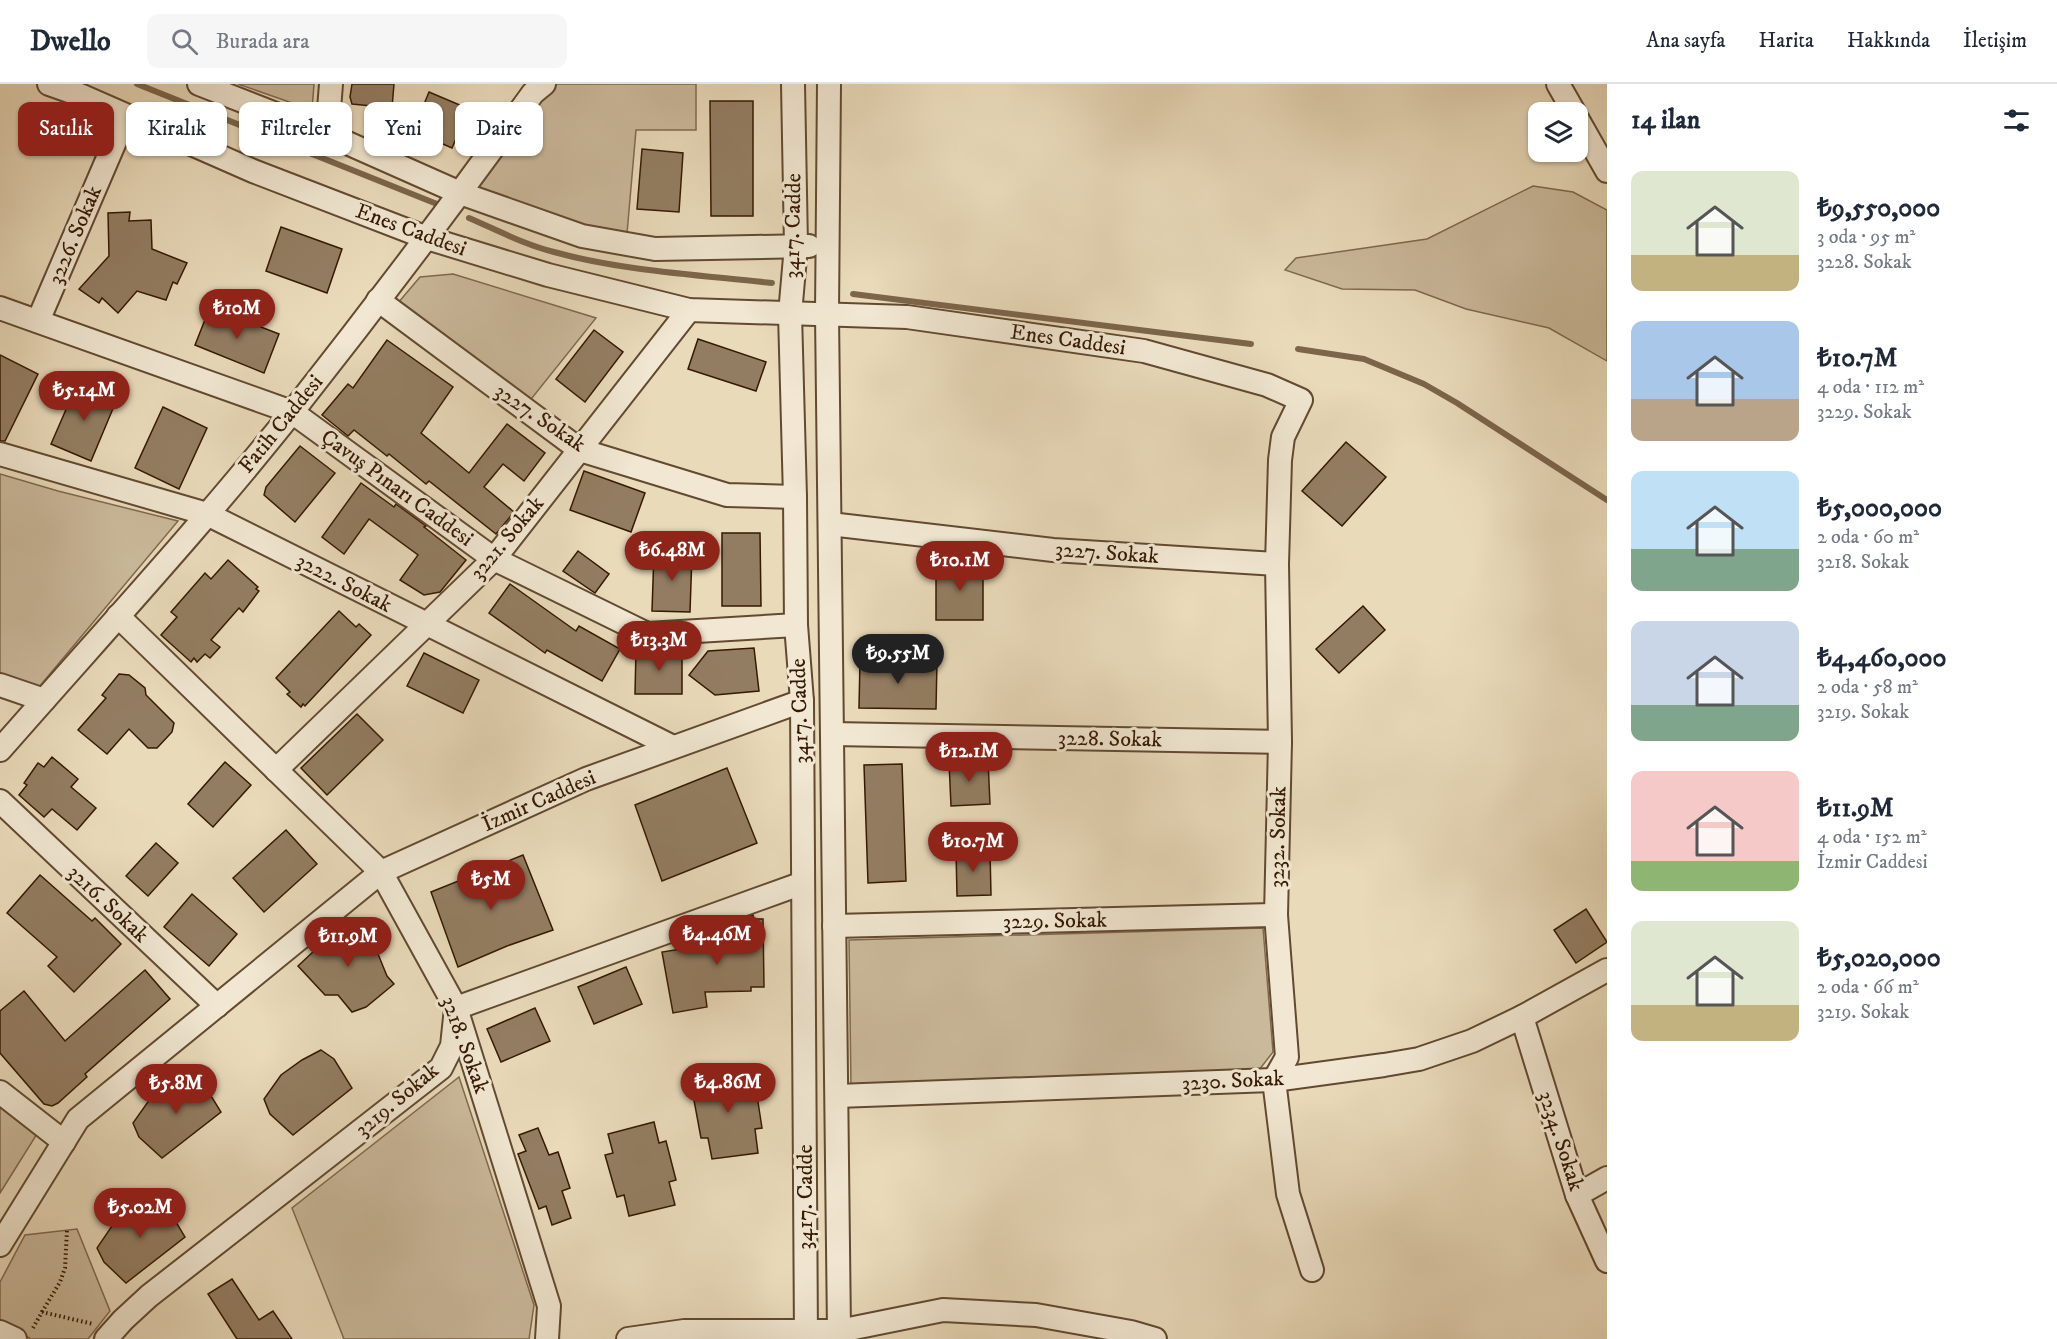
<!DOCTYPE html>
<html lang="tr">
<meta charset="utf-8">
<style>
:root{--surface:#fff;--page:#f6f6f7;--text:#1f2937;--muted:#747a83;--line:#e0e1e3;--accent:#8f2418}
body{margin:0;font-family:"IM FELL DW Pica",serif;background:var(--page);color:var(--text);height:100vh;display:flex;flex-direction:column;font-size:22px;white-space:nowrap}
*{box-sizing:border-box;margin:0}
p{font-size:20px;color:var(--muted)}
.icon{flex:none;width:33px;height:33px;fill:none;stroke:currentColor;stroke-width:2;stroke-linecap:round;stroke-linejoin:round}
.map{position:relative;flex:1;overflow:hidden}
.side{display:flex;flex-direction:column;background:var(--surface);width:450px}
.side>*{flex:none}
.banner{position:absolute;left:18px;top:18px;width:570px;height:54px;display:flex;gap:12px}
.controls{position:absolute;left:1528px;top:18px;display:grid;gap:12px}
.controls a{display:grid;place-items:center;width:60px;height:60px;border-radius:12px;background:var(--surface);box-shadow:0 2px 4px #0004;font-size:30px}
.price{position:absolute;translate:-50% -51px;padding:0 14px;border-radius:21px;background:var(--accent);color:#fff;font-size:20px;line-height:39px;filter:drop-shadow(0 2px 3px #0008)}
.price::after{content:'';position:absolute;left:50%;top:36px;width:18px;height:14px;margin-left:-9px;background:inherit;clip-path:polygon(0 0,100% 0,50% 100%)}
.price.current{background:#222;color:#fff}
ul{padding:0;list-style:none}
li{display:flex;align-items:center;gap:18px;height:150px;padding:0 24px}
li span{display:grid;place-items:center;flex:none;width:168px;height:120px;border-radius:12px;color:#555}
li>.icon{margin-inline-start:auto}
span .icon{width:72px;height:72px;fill:#fffc;stroke-width:1}
li b{font-size:26px}
h2{display:flex;justify-content:space-between;align-items:center;height:72px;padding:0 24px;font-size:26px}
.chip{padding:0 21px;border-radius:12px;background:var(--surface);box-shadow:0 2px 4px #0004;font-size:21px;line-height:54px}
.chip.current{background:var(--accent);color:#fff}
header{display:flex;align-items:center;gap:36px;box-sizing:border-box;height:84px;padding:0 30px;background:var(--surface);border-bottom:2px solid var(--line)}
header strong{font-size:28px}
nav{display:flex;gap:33px;margin-inline-start:auto;font-size:21px}
.search{width:420px;height:54px;background:var(--page);display:flex;align-items:center;gap:15px;box-sizing:border-box;padding:0 21px;border-radius:12px;color:var(--muted);font-size:22px}
main{display:flex;flex:1;min-height:0}
.map>svg:first-child{display:block}
.green{fill:#cab99b;stroke:#80694e;stroke-width:1.5}
.lines{fill:none;stroke-linecap:round;stroke-linejoin:round}
.stream{stroke:#7c654b;stroke-width:6}
.building{fill:#937d62;stroke:#351902;stroke-width:1.5}
.minor-casing{stroke:#624930;stroke-width:26}
.path{stroke:#351902;stroke-width:4;stroke-dasharray:1.5 3;stroke-linecap:butt}
.minor{stroke:#f1e7d2;stroke-width:22}
.labels{text-anchor:middle;dominant-baseline:central;stroke-width:6;stroke-linejoin:round;paint-order:stroke}
.street-label{font-size:22px;fill:#351902;stroke:#f1e7d2}
</style>
<header>
<strong>Dwello</strong>
<div class="search"><svg class="icon" aria-label="search" viewBox="0 0 24 24"><circle cx="10" cy="10" r="6"/><path d="M15 15l6 6"/></svg>Burada ara</div>
<nav><a>Ana sayfa</a><a>Harita</a><a>Hakkında</a><a>İletişim</a></nav>
</header>
<main>
<div class="map">
<svg width="1607" height="1255" viewBox="0 0 1607 1255">
<rect width="100%" height="100%" fill="#e9daba"/>
<filter id="stains"><feTurbulence type="fractalNoise" baseFrequency=".00333" numOctaves="4"/><feColorMatrix values="0 0 0 0 .2 0 0 0 0 .09 0 0 0 0 .02 0 0 0 .5 -.17"/></filter>
<radialGradient id="worn" r=".72"><stop offset=".6" stop-color="#630" stop-opacity="0"/><stop offset="1" stop-color="#630" stop-opacity=".3"/></radialGradient>
<g class="green">
<polygon points="238,0 314,0 312,26"/>
<polygon points="556,0 696,0 696,46 636,46 626,161 470,105 539,12"/>
<polygon points="1533,102 1573,108 1607,126 1607,277 1549,244 1466,225 1415,206 1342,205 1285,186 1296,174 1427,155"/>
<polygon points="453,190 596,234 524,324 398,219 420,193"/>
<polygon points="0,390 58,407 178,437 39,603 0,589"/>
<polygon points="1263,844 1273,968 1259,986 851,1002 849,856"/>
<polygon points="459,993 534,1221 529,1255 344,1255 292,1124"/>
<polygon points="0,1023 37,1050 0,1109"/>
<polygon points="77,1145 110,1227 88,1255 31,1255 0,1237 0,1198 25,1151"/>
</g>
<g class="lines">
<g class="stream">
<polyline points="137,0 437,120"/>
<path d="M469,134C497,146 525,161 554,168C623,187 700,191 772,199"/>
<polyline points="853,210 1251,260"/>
<polyline points="1298,265 1364,275 1424,300 1457,319 1607,416"/>
</g>
</g>
<g class="building">
<polygon points="352,0 394,0 392,24 352,20 350,13"/>
<polygon points="429,8 469,25 452,64 413,47"/>
<polygon points="710,17 753,17 753,132 711,132"/>
<polygon points="642,65 683,69 679,128 637,125"/>
<polygon points="130,128 129,137 151,136 152,165 187,179 177,200 173,198 166,216 137,207 118,229 102,214 99,219 79,205 109,172 108,129"/>
<polygon points="281,143 342,165 327,209 266,187"/>
<polygon points="210,223 279,250 264,289 195,261"/>
<polygon points="594,246 623,268 585,318 556,295"/>
<polygon points="698,255 766,278 756,307 688,285"/>
<polygon points="387,256 453,303 421,349 469,389 507,340 545,369 524,397 503,380 484,403 514,428 496,450 429,397 426,400 389,370 387,372 354,346 348,352 322,331 348,300 353,304"/>
<polygon points="0,271 38,290 5,357 0,357"/>
<polygon points="78,298 117,315 91,377 51,360"/>
<polygon points="163,323 207,344 179,405 135,384"/>
<polygon points="1346,358 1386,393 1342,442 1302,407"/>
<polygon points="300,362 335,389 295,438 264,411 266,403"/>
<polygon points="584,387 645,409 631,448 570,426"/>
<polygon points="361,399 394,423 396,420 426,442 424,443 466,476 440,508 424,511 400,496 418,471 369,435 344,470 322,453"/>
<polygon points="722,449 760,449 761,522 722,522"/>
<polygon points="578,467 609,490 595,509 563,487"/>
<polygon points="654,468 692,470 690,528 652,527"/>
<polygon points="228,476 258,503 256,505 259,507 243,528 239,524 211,556 220,563 210,574 205,570 197,578 194,574 191,578 161,551 177,533 171,528 205,489 211,495"/>
<rect x="936" y="481" width="47" height="55"/>
<polygon points="510,500 576,547 579,542 620,565 602,597 547,566 545,569 489,529"/>
<polygon points="1363,522 1385,546 1339,589 1316,565"/>
<polygon points="339,527 356,543 359,540 371,551 305,622 303,620 301,623 287,610 290,608 276,594"/>
<polygon points="754,564 759,607 715,611 689,591 708,567"/>
<polygon points="636,566 682,566 682,610 635,610"/>
<polygon points="424,569 479,596 463,629 407,602"/>
<polygon points="860,577 937,578 936,625 859,624"/>
<polygon points="119,590 129,591 145,604 146,611 174,639 172,648 157,664 148,664 129,645 107,670 78,646 106,614 102,611"/>
<polygon points="357,630 383,656 327,711 301,684"/>
<polygon points="52,673 78,695 71,703 96,724 77,746 52,725 44,733 19,711 27,701 24,699 38,679 44,683"/>
<polygon points="988,676 990,720 951,722 949,678"/>
<polygon points="225,678 251,701 213,743 188,720"/>
<polygon points="902,680 906,797 868,799 864,681"/>
<polygon points="727,684 757,759 662,797 635,721"/>
<polygon points="286,746 317,780 264,828 233,794"/>
<polygon points="156,759 178,779 148,812 126,792"/>
<polygon points="956,767 990,767 991,811 957,812"/>
<polygon points="523,771 553,846 507,862 458,883 431,808"/>
<polygon points="40,791 92,837 95,834 121,860 74,908 48,882 57,873 7,829"/>
<polygon points="192,810 237,850 209,882 164,843"/>
<polygon points="1586,825 1607,858 1576,879 1554,846"/>
<polygon points="753,831 754,835 763,835 764,903 751,903 751,907 705,908 707,923 673,929 662,868 724,858 724,842 731,841 731,839"/>
<polygon points="347,836 370,857 378,870 387,892 394,900 366,923 352,928 338,911 325,911 298,882"/>
<polygon points="626,883 642,920 594,940 578,903"/>
<polygon points="145,886 170,915 85,990 87,993 58,1019 52,1022 44,1020 0,969 0,927 24,907 65,957"/>
<polygon points="535,924 550,957 501,978 487,945"/>
<polygon points="321,966 334,975 352,1004 293,1051 270,1030 264,1015 281,991 302,976"/>
<polygon points="746,985 749,1006 756,1005 762,1044 755,1045 758,1069 712,1075 708,1054 701,1054 693,1011 702,1010 699,991"/>
<polygon points="190,989 203,999 221,1028 162,1074 139,1053 133,1039 150,1015 171,1000"/>
<polygon points="654,1038 659,1059 666,1057 676,1096 669,1098 675,1121 629,1132 624,1111 617,1113 605,1071 613,1069 608,1050"/>
<polygon points="538,1044 549,1071 558,1068 570,1104 562,1107 571,1134 552,1141 546,1122 539,1125 518,1070 526,1067 519,1051"/>
<polygon points="155,1114 167,1123 185,1153 126,1199 104,1178 97,1164 114,1139 135,1124"/>
<polygon points="232,1195 259,1236 273,1227 292,1255 237,1255 208,1210"/>
</g>
<g class="lines">
<defs>
<g id="minor">
<polyline points="49,0 80,11 253,87 427,154 548,191 689,226 907,233 1144,267 1267,301 1301,316 1283,353 1280,376 1277,480 1280,658 1276,831 1287,973 1274,996 1288,1110 1312,1186"/>
<polyline points="199,0 327,50 460,109 582,152 655,165 809,162"/>
<polyline points="793,0 796,162 790,230 795,413 796,541 802,617 806,1255"/>
<polyline points="829,0 827,230 839,1247"/>
<polyline points="1558,0 1574,28"/>
<polyline points="1578,36 1607,87"/>
<polyline points="327,50 331,0"/>
<polyline points="378,216 580,366 727,411 795,413"/>
<polyline points="0,224 292,328 494,475 647,550 796,541"/>
<polyline points="38,237 126,32"/>
<polyline points="0,370 207,430 673,663"/>
<polyline points="830,440 1053,466 1277,480"/>
<polyline points="118,532 381,788 456,924 549,1222 547,1255"/>
<polyline points="0,601 44,616"/>
<polyline points="832,650 1280,658"/>
<path d="M0,666C98,554 200,444 293,327C375,223 455,117 533,9L544,0"/>
<polyline points="276,686 494,475 689,226"/>
<polyline points="0,717 217,922"/>
<polyline points="834,842 1276,831"/>
<polyline points="1522,933 1577,1111 1607,1177"/>
<polyline points="0,1008 64,1058"/>
<polyline points="837,1012 1274,996 1384,981 1419,975 1472,957 1522,933 1607,886"/>
<polyline points="1577,1111 1607,1094"/>
<polyline points="0,1161 78,1035 381,788 586,695 802,617"/>
<polyline points="0,1248 15,1255"/>
<polyline points="106,1255 123,1236 149,1212 441,984 452,962 456,924 803,799"/>
<polyline points="628,1255 684,1247 839,1247 943,1226 1036,1231 1131,1248 1155,1255"/>
</g>
</defs>
<use href="#minor" class="minor-casing"/>
<g class="path">
<polyline points="42,1228 60,1198 65,1184 67,1146"/>
<polyline points="33,1244 42,1228 93,1240"/>
</g>
<use href="#minor" class="minor"/>
</g>
<g class="labels">
<g class="street-label">
<text transform="translate(793 142) rotate(-89)">3417. Cadde</text>
<text transform="translate(411 146) rotate(20)">Enes Caddesi</text>
<text transform="translate(75 151) rotate(-67)">3226. Sokak</text>
<text transform="translate(1068 256) rotate(8)">Enes Caddesi</text>
<text transform="translate(540 334) rotate(34)">3227. Sokak</text>
<text transform="translate(281 340) rotate(-51)">Fatih Caddesi</text>
<text transform="translate(397 404) rotate(36)">Çavuş Pınarı Caddesi</text>
<text transform="translate(507 454) rotate(-50)">3221. Sokak</text>
<text transform="translate(1107 469) rotate(4)">3227. Sokak</text>
<text transform="translate(344 499) rotate(27)">3222. Sokak</text>
<text transform="translate(800 627) rotate(-92)">3417. Cadde</text>
<text transform="translate(1110 655) rotate(1)">3228. Sokak</text>
<text transform="translate(539 717) rotate(-24)">İzmir Caddesi</text>
<text transform="translate(1278 753) rotate(-89)">3232. Sokak</text>
<text transform="translate(108 820) rotate(43)">3216. Sokak</text>
<text transform="translate(1055 837) rotate(-1)">3229. Sokak</text>
<text transform="translate(465 961) rotate(70)">3218. Sokak</text>
<text transform="translate(1233 997) rotate(-3)">3230. Sokak</text>
<text transform="translate(397 1016) rotate(-40)">3219. Sokak</text>
<text transform="translate(1561 1057) rotate(72)">3234. Sokak</text>
<text transform="translate(805 1113) rotate(-90)">3417. Cadde</text>
</g>
</g>
<rect width="100%" height="100%" filter="url(#stains)"/>
<rect width="100%" height="100%" fill="url(#worn)"/>
</svg>
<div class="controls">
<a><svg class="icon" aria-label="layers" viewBox="0 0 24 24"><path d="M12 4l9 5-9 5-9-5zM3 14l9 5 9-5"/></svg></a>
</div>
<b class="price" style="left:237px;top:256px">₺10M</b>
<b class="price" style="left:84px;top:338px">₺5.14M</b>
<b class="price" style="left:672px;top:498px">₺6.48M</b>
<b class="price" style="left:960px;top:508px">₺10.1M</b>
<b class="price" style="left:659px;top:588px">₺13.3M</b>
<b class="price current" style="left:898px;top:601px">₺9.55M</b>
<b class="price" style="left:969px;top:699px">₺12.1M</b>
<b class="price" style="left:973px;top:789px">₺10.7M</b>
<b class="price" style="left:491px;top:827px">₺5M</b>
<b class="price" style="left:717px;top:882px">₺4.46M</b>
<b class="price" style="left:348px;top:884px">₺11.9M</b>
<b class="price" style="left:728px;top:1030px">₺4.86M</b>
<b class="price" style="left:176px;top:1031px">₺5.8M</b>
<b class="price" style="left:140px;top:1155px">₺5.02M</b>
<div class="banner">
<a class="chip current">Satılık</a>
<a class="chip">Kiralık</a>
<a class="chip">Filtreler</a>
<a class="chip">Yeni</a>
<a class="chip">Daire</a>
</div>
</div>
<section class="side">
<h2>14 ilan<svg class="icon" aria-label="filters" viewBox="0 0 24 24"><path d="M4 7h16M4 17h16"/><circle cx="9" cy="7" r="2"/><circle cx="15" cy="17" r="2"/></svg></h2>
<ul>
<li><span style="background:linear-gradient(#dfe7d0 70%,#c2b280 0)"><svg class="icon" aria-label="home" viewBox="0 0 24 24"><path d="M3 11l9-7 9 7M6 9v11h12V9"/></svg></span><div><b>₺9,550,000</b><p>3 oda · 95 m²</p><p>3228. Sokak</p></div></li>
<li><span style="background:linear-gradient(#a9c7e8 65%,#b9a48a 0)"><svg class="icon" aria-label="home" viewBox="0 0 24 24"><path d="M3 11l9-7 9 7M6 9v11h12V9"/></svg></span><div><b>₺10.7M</b><p>4 oda · 112 m²</p><p>3229. Sokak</p></div></li>
<li><span style="background:linear-gradient(#bfe0f5 65%,#7fa58c 0)"><svg class="icon" aria-label="home" viewBox="0 0 24 24"><path d="M3 11l9-7 9 7M6 9v11h12V9"/></svg></span><div><b>₺5,000,000</b><p>2 oda · 60 m²</p><p>3218. Sokak</p></div></li>
<li><span style="background:linear-gradient(#c9d6e8 70%,#7fa58c 0)"><svg class="icon" aria-label="home" viewBox="0 0 24 24"><path d="M3 11l9-7 9 7M6 9v11h12V9"/></svg></span><div><b>₺4,460,000</b><p>2 oda · 58 m²</p><p>3219. Sokak</p></div></li>
<li><span style="background:linear-gradient(#f6c9c9 75%,#8fb573 0)"><svg class="icon" aria-label="home" viewBox="0 0 24 24"><path d="M3 11l9-7 9 7M6 9v11h12V9"/></svg></span><div><b>₺11.9M</b><p>4 oda · 152 m²</p><p>İzmir Caddesi</p></div></li>
<li><span style="background:linear-gradient(#dfe7d0 70%,#c2b280 0)"><svg class="icon" aria-label="home" viewBox="0 0 24 24"><path d="M3 11l9-7 9 7M6 9v11h12V9"/></svg></span><div><b>₺5,020,000</b><p>2 oda · 66 m²</p><p>3219. Sokak</p></div></li>
</ul>
</section>
</main>
